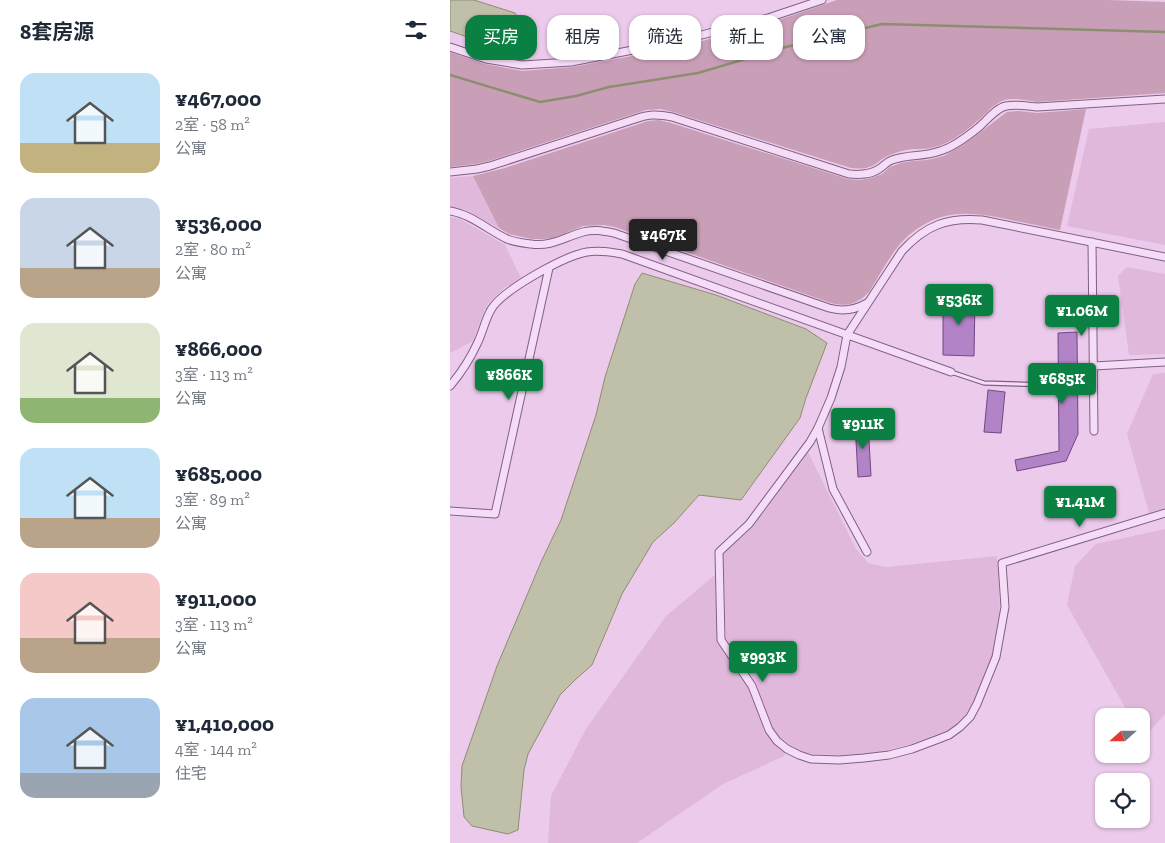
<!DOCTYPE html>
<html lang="zh">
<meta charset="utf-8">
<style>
:root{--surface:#fff;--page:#f2f2f3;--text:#1f2937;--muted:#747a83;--accent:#0b8043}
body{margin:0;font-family:"Zilla Slab","Noto Sans SC",serif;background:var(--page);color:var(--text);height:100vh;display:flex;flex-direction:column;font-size:19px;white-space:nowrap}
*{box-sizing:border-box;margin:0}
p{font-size:16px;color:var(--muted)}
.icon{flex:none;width:28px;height:28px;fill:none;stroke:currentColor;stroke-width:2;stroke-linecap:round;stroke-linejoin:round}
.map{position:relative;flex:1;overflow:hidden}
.sheet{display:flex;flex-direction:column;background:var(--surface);width:450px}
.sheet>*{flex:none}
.hud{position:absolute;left:15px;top:15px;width:475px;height:45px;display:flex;gap:10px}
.needle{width:32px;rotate:249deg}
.tools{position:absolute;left:645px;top:708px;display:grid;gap:10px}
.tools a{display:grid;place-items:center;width:55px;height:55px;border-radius:10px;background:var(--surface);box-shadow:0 1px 4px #0004;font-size:25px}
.price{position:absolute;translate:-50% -42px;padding:0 11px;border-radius:5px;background:var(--accent);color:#fff;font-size:16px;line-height:32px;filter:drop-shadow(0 1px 2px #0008)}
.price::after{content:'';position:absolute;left:50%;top:30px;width:15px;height:11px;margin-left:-8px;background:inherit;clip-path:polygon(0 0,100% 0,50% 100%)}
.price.current{background:#222;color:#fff}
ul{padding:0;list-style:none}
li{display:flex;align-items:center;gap:15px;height:125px;padding:0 20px}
li span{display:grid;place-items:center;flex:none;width:140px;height:100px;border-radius:15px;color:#555}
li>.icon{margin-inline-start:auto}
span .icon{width:60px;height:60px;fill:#fffc;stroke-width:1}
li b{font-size:21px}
h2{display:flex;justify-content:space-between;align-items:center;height:60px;padding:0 20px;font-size:21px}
.tag{padding:0 18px;border-radius:15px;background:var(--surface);box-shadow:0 1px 4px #0004;font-size:18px;line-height:45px}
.tag.current{background:var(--accent);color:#fff}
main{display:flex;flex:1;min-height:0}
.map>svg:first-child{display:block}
.farmland{fill:#e0b8dc}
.green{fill:#c99fb8}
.water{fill:#c0c0aa;stroke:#8d8e71}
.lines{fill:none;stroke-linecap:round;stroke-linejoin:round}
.stream{stroke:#8d8e71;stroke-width:2.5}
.building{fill:#b283c6;stroke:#714884}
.service-casing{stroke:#806087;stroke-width:5.5}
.minor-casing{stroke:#806087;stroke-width:9}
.service{stroke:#f6ddf7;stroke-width:3}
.minor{stroke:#f6ddf7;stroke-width:7}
</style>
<main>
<section class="sheet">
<h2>8套房源<svg class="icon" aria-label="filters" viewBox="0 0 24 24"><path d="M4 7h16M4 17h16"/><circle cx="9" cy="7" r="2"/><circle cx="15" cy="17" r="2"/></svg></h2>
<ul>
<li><span style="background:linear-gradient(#bfe0f5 70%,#c2b280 0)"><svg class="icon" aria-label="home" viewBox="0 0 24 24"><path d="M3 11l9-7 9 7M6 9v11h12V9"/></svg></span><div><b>¥467,000</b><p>2室 · 58 m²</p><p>公寓</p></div></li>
<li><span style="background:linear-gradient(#c9d6e8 70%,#b9a48a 0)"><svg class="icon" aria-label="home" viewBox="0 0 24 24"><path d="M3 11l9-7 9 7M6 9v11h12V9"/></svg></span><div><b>¥536,000</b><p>2室 · 80 m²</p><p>公寓</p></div></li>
<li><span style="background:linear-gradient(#dfe7d0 75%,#8fb573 0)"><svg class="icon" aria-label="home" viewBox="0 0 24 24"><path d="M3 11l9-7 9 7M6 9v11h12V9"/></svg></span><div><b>¥866,000</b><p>3室 · 113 m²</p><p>公寓</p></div></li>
<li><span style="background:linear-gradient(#bfe0f5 70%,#b9a48a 0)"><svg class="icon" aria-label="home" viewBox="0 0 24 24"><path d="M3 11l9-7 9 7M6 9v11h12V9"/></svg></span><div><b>¥685,000</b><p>3室 · 89 m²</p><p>公寓</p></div></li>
<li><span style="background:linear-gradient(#f6c9c9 65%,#b9a48a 0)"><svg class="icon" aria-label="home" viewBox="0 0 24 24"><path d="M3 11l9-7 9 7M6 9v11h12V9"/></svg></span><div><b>¥911,000</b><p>3室 · 113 m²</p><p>公寓</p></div></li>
<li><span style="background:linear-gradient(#a9c7e8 75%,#9aa5b1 0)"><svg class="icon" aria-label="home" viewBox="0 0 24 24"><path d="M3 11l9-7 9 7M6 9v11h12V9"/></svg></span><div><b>¥1,410,000</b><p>4室 · 144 m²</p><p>住宅</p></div></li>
</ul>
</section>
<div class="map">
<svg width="715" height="843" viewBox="0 0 715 843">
<rect width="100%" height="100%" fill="#ebcaeb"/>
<g class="farmland">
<polygon points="715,122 715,245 617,226 639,129"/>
<polygon points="23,176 49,228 14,209 0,206 0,178"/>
<polygon points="0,217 10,219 55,245 71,278 54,288 38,304 33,314 23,341 0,353"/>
<polygon points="677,267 715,274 715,354 679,355 668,276"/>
<polygon points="715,373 715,508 699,513 677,434 703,374"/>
<polygon points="358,452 406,549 418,563 436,567 547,556 550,607 542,656 523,702 516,714 507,723 497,731 461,744 438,750 414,754 389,755 362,754 350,751 340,745 330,737 323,728 306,683 276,639 273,554 303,527"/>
<polygon points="715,529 715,714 693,739 691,737 691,716 680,716 617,605 625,566 646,544"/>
<polygon points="265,575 267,642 298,688 315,733 324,744 335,753 334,756 273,784 187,843 98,843 101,796 136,729 216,616"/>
</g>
<g class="green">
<path d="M387,0H659L715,2V93L587,102C577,100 561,97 552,101C542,105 534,116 525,123C515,132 502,141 489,146C480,149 471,149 462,149C454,150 447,152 440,155C434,157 431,160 427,163C419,169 410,169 401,168L223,112L210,109L196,110L39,161L26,164L0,167V52L35,64L72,71L122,67L226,48L320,23Z"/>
<path d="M636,109L610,230C594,227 578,223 561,220C523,212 492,207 459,235C442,250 431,273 419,292C407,304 398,307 381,303L165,227L154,225L133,226L103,238L94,239H82L59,234L49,228L23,176L55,168L198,121L209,120L221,123L398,179L410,180L421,178L432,174L440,167L451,163L463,161L477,160L494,156L513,145L557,112L569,111L587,113Z"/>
</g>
<g class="water">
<polygon points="0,0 24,0 65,13 84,42 81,53 41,45 0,31"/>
<polygon points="192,273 266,295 356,329 377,343 356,398 350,418 291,500 249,495 224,523 203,542 172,594 142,665 126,679 110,695 78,754 74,770 68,830 58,834 22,826 14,817 11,787 12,766 47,666 91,562 111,520 146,415 155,377 185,284"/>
</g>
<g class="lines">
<polyline class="stream" points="0,75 90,102 126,96 159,87 248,73 336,47 432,24 715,32"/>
</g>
<g class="building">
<polygon points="493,293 502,293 502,297 525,298 524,356 493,355"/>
<polygon points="627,332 628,434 616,461 567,471 565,460 609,451 608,333"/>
<polygon points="538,390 555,392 551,433 534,432"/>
<polygon points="405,423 418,423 421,476 408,477"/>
</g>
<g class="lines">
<defs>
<polyline id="service" points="501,372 534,383 599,385"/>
<g id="minor">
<polyline points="0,47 36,59 72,65 121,62 224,42 318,18 372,0"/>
<path d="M0,172L27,169L40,166L185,119C199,114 207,114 222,117L399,174C410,175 420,175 429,169C434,166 436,162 442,160C459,154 474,157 490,151C504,147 518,136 529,127C537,120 546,108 556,106C566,104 577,106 587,107L715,99"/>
<path d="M0,211C20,214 37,229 55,238C62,242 73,243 81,244C102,247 114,237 133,232C144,229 153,231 164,233L379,308C393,312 405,310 417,303"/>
<polyline points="642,242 644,431"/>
<path d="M715,257L532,220C498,217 476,225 452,251L397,335L391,367L381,398L368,428L360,442L299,524L269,552L271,640L302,686L319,730L327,741L337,749L349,755L361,759L389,760L414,758L439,755L462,749L486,740L499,735L510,727L520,717L527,704L546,657L555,607L552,563L715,513"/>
<polyline points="644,366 715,362"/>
<path d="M0,386C11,373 20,359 27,344C33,332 35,319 42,308C55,289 114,256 137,252C149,250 160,252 172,254L501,372"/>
<polyline points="368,428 383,489 417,552"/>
<polyline points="0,511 45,514 99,268"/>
</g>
</defs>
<use href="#service" class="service-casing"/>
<use href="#minor" class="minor-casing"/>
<use href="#service" class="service"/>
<use href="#minor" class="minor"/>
</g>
</svg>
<div class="tools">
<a><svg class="needle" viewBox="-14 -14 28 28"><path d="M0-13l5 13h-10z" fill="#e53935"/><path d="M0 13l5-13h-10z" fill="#747a83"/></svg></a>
<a><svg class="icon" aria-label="locate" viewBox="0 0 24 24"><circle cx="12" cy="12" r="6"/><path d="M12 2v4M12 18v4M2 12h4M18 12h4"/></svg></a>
</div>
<b class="price current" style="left:213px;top:261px">¥467K</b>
<b class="price" style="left:509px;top:326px">¥536K</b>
<b class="price" style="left:632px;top:337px">¥1.06M</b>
<b class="price" style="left:59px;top:401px">¥866K</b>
<b class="price" style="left:612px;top:405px">¥685K</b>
<b class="price" style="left:413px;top:450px">¥911K</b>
<b class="price" style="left:630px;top:528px">¥1.41M</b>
<b class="price" style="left:313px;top:683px">¥993K</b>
<div class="hud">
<a class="tag current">买房</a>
<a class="tag">租房</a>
<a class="tag">筛选</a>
<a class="tag">新上</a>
<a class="tag">公寓</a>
</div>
</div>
</main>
